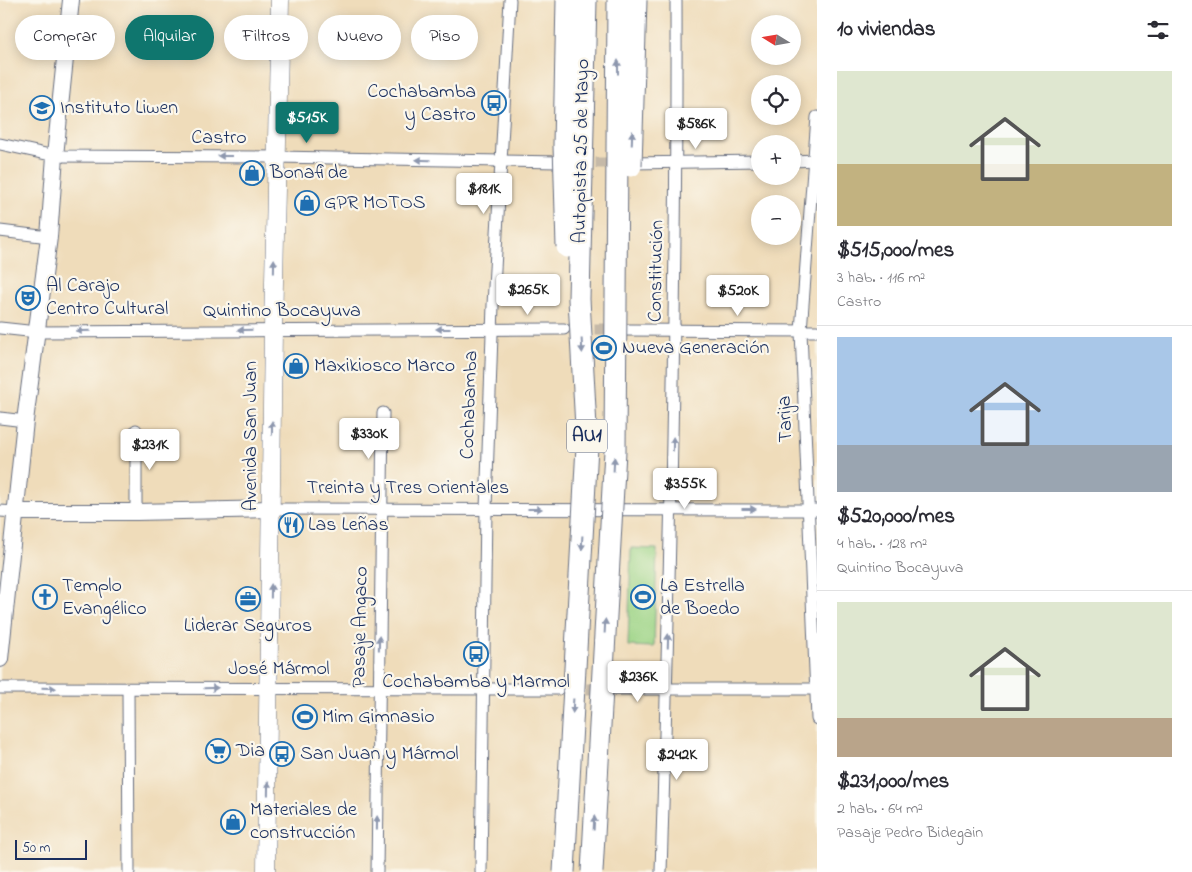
<!DOCTYPE html>
<html lang="es">
<meta charset="utf-8">
<style>
:root{--surface:#fff;--page:#f2f2f3;--text:#2b2b33;--muted:#7c7c81;--line:#e1e1e2;--accent:#0f766e}
body{margin:0;font-family:"Indie Flower",sans-serif;background:var(--page);color:var(--text);height:100vh;display:flex;flex-direction:column;font-size:19px;white-space:nowrap}
*{box-sizing:border-box;margin:0}
p{font-size:16px;color:var(--muted)}
.icon{flex:none;width:28px;height:28px;fill:none;stroke:currentColor;stroke-width:2;stroke-linecap:round;stroke-linejoin:round}
.map{position:relative;flex:1;overflow:hidden}
.drawer{display:flex;flex-direction:column;background:var(--surface);width:375px}
.drawer>*{flex:none}
.banner{position:absolute;left:15px;top:15px;width:475px;height:45px;display:flex;gap:10px}
.needle{width:32px;rotate:281deg}
.fabs{position:absolute;left:751px;top:15px;display:grid;gap:10px}
.fabs a{display:grid;place-items:center;width:50px;height:50px;border-radius:50%;background:var(--surface);box-shadow:0 2px 12px #0003;font-size:25px}
.scale{position:absolute;left:15px;bottom:12px;width:72px;box-sizing:border-box;padding-left:5px;border:2px solid #1b2f5e;border-top:0;font-size:14px;line-height:18px;white-space:nowrap;color:#1b2f5e;-webkit-text-stroke:4px #fbf7ec;paint-order:stroke}
.price{position:absolute;translate:-50% -42px;padding:0 11px;border-radius:5px;background:#fff;color:#222;font-size:16px;line-height:32px;filter:drop-shadow(0 1px 2px #0008)}
.price::after{content:'';position:absolute;left:50%;top:30px;width:15px;height:11px;margin-left:-8px;background:inherit;clip-path:polygon(0 0,100% 0,50% 100%)}
.price.selected{background:var(--accent);color:#fff}
ul{padding:0;list-style:none}
li{display:grid;align-content:center;gap:10px;height:265px;padding:0 20px}
li+li{border-top:1px solid var(--line)}
li span{display:grid;place-items:center;height:155px;border-radius:0px;color:#555}
li>.icon{margin-inline-start:auto}
span .icon{width:90px;height:90px;fill:#fffc;stroke-width:1}
li b{font-size:21px}
h2{display:flex;justify-content:space-between;align-items:center;height:60px;padding:0 20px;font-size:21px}
.chip{padding:0 18px;border-radius:22px;background:var(--surface);box-shadow:0 2px 12px #0003;font-size:18px;line-height:45px}
.chip.selected{background:var(--accent);color:#fff}
main{display:flex;flex:1;min-height:0}
.map>svg:first-child{display:block}
.green{fill:#9dd486;stroke:#5c8272}
.lines{fill:none;stroke-linecap:round;stroke-linejoin:round}
.street-tunnel{stroke:#c5b9a8;stroke-width:11;stroke-dasharray:11 5.5;stroke-linecap:butt}
.street-casing{stroke:#656c7e;stroke-width:13}
.secondary-casing{stroke:#656c7e;stroke-width:18}
.primary-casing{stroke:#656c7e;stroke-width:19}
.street{stroke:#fff;stroke-width:11}
.secondary{stroke:#fff;stroke-width:16}
.primary{stroke:#fff;stroke-width:18}
.highway-bridge-casing{stroke:#656c7e;stroke-width:23;stroke-linecap:butt}
.highway-bridge{stroke:#fff;stroke-width:21}
.oneway{fill:#8d97ae}
.labels{text-anchor:middle;dominant-baseline:central;stroke-width:4.5;stroke-linejoin:round;paint-order:stroke}
.shield{fill:#fbf7ec;stroke:#5e6b89;stroke-width:1}
.shield-label{font-size:19px;font-weight:bold;fill:#1b2f5e}
.poi-label{font-size:20px;fill:#1b2f5e;stroke:#fbf7ec;text-anchor:start}
.street-label{font-size:20px;fill:#1b2f5e;stroke:#fbf7ec}
</style>
<main>
<div class="map">
<svg width="817" height="872" viewBox="0 0 817 872">
<rect width="100%" height="100%" fill="#fbf7ec"/>
<filter id="ink" filterUnits="userSpaceOnUse"><feTurbulence type="fractalNoise" baseFrequency=".02" numOctaves="2"/><feDisplacementMap in="SourceGraphic" scale="10" xChannelSelector="R" yChannelSelector="G"/><feConvolveMatrix kernelMatrix="1 2 1 2 8 2 1 2 1" color-interpolation-filters="sRGB"/></filter>
<filter id="wash" filterUnits="userSpaceOnUse"><feTurbulence type="fractalNoise" baseFrequency=".0096" numOctaves="4" result="noise"/><feDisplacementMap in="SourceGraphic" scale="20" xChannelSelector="R" yChannelSelector="G"/><feGaussianBlur stdDeviation="1.12" result="paint"/><feColorMatrix in="noise" values="0 0 0 0 0 0 0 0 0 0 0 0 0 0 0 0 0 1.4 0 .05"/><feComposite in="paint" operator="in"/></filter>
<g filter="url(#wash)">
<rect width="100%" height="100%" fill="#efdcba"/>
<polygon class="green" points="631,548 657,549 654,647 628,646"/>
</g>
<g filter="url(#ink)">
<g class="lines">
<g class="street-tunnel">
<polyline points="579,163 620,163"/>
<polyline points="578,329 619,329"/>
<polyline points="570,689 606,689"/>
</g>
<defs>
<g id="street">
<polyline points="817,117 801,331 817,719"/>
<polyline points="0,144 55,156 276,157 559,162"/>
<polyline points="792,161 817,160"/>
<polyline points="632,163 760,161"/>
<polyline points="0,231 49,237"/>
<polyline points="0,328 37,332 564,329"/>
<polyline points="626,330 817,331"/>
<polyline points="0,418 25,421"/>
<polyline points="136,430 136,512"/>
<polyline points="272,509 817,510"/>
<polyline points="0,511 16,512"/>
<polyline points="0,688 558,689"/>
<polyline points="128,689 129,872"/>
<polyline points="610,689 817,689"/>
<polyline points="377,872 383,413"/>
<polyline points="481,872 486,509 493,305 510,0"/>
<path d="M661,872C670,581 677,291 676,0"/>
</g>
<g id="secondary">
<polyline points="16,512 136,512 272,509"/>
<polyline points="0,659 25,421 49,237 55,156 71,0"/>
</g>
<polyline id="primary" points="266,872 273,329 280,0"/>
</defs>
<use href="#street" class="street-casing"/>
<use href="#secondary" class="secondary-casing"/>
<use href="#primary" class="primary-casing"/>
<use href="#street" class="street"/>
<use href="#secondary" class="secondary"/>
<use href="#primary" class="primary"/>
<defs>
<g id="highway-bridge">
<polyline points="631,166 636,0"/>
<polyline points="567,247 564,145 567,0"/>
<polyline points="564,872 587,446 579,299 586,0"/>
<polyline points="592,872 615,451 618,0"/>
</g>
</defs>
<use href="#highway-bridge" class="highway-bridge-casing"/>
<use href="#highway-bridge" class="highway-bridge"/>
</g>
<defs><path id="oneway-solid" d="M-6-.8H1V-3.2L6.5 0L1 3.2V.8H-6Z" transform="scale(1.25)"/></defs>
<g class="oneway">
<use href="#oneway-solid" transform="translate(618 67) rotate(-90)"/>
<use href="#oneway-solid" transform="translate(632 138) rotate(-88)"/>
<use href="#oneway-solid" transform="translate(225 156) rotate(-180)"/>
<use href="#oneway-solid" transform="translate(423 160) rotate(-179)"/>
<use href="#oneway-solid" transform="translate(274 266) rotate(-89)"/>
<use href="#oneway-solid" transform="translate(443 329) rotate(180)"/>
<use href="#oneway-solid" transform="translate(245 330) rotate(179)"/>
<use href="#oneway-solid" transform="translate(83 331) rotate(179)"/>
<use href="#oneway-solid" transform="translate(582 346) rotate(87)"/>
<use href="#oneway-solid" transform="translate(272 428) rotate(-90)"/>
<use href="#oneway-solid" transform="translate(673 444) rotate(-89)"/>
<use href="#oneway-solid" transform="translate(614 464) rotate(-87)"/>
<use href="#oneway-solid" transform="translate(535 509)"/>
<use href="#oneway-solid" transform="translate(749 509)"/>
<use href="#oneway-solid" transform="translate(582 543) rotate(93)"/>
<use href="#oneway-solid" transform="translate(271 591) rotate(-89)"/>
<use href="#oneway-solid" transform="translate(605 626) rotate(-87)"/>
<use href="#oneway-solid" transform="translate(668 641) rotate(-88)"/>
<use href="#oneway-solid" transform="translate(379 643) rotate(-89)"/>
<use href="#oneway-solid" transform="translate(49 688) rotate(1)"/>
<use href="#oneway-solid" transform="translate(211 688) rotate(-1)"/>
<use href="#oneway-solid" transform="translate(573 706) rotate(93)"/>
<use href="#oneway-solid" transform="translate(268 788) rotate(-89)"/>
<use href="#oneway-solid" transform="translate(377 823) rotate(-89)"/>
<use href="#oneway-solid" transform="translate(594 823) rotate(-87)"/>
</g>
</g>
<defs>
<symbol id="bus-ring" viewBox="-11 -11 22 22"><circle r="9.5" fill="#fbf7ec" stroke="#1f6fb2" stroke-width="1.5"/><path d="M-5-6H5V4H4V6H2V4H-2V6H-4V4H-5ZM-3.5-4V0h7V-4ZM-3.5 1.2v1.5H-2V1.2ZM2 1.2v1.5H3.5V1.2Z" fill="#1f6fb2"/></symbol>
<symbol id="school-ring" viewBox="-11 -11 22 22"><circle r="9.5" fill="#fbf7ec" stroke="#1f6fb2" stroke-width="1.5"/><path d="M0-5L7-2L0 1L-7-2ZM-4 1L0 2.5L4 1V4Q0 6-4 4Z" fill="#1f6fb2"/></symbol>
<symbol id="shop-ring" viewBox="-11 -11 22 22"><circle r="9.5" fill="#fbf7ec" stroke="#1f6fb2" stroke-width="1.5"/><path d="M-5-2.5h2.3a2.7 3.5 0 0 1 5.4 0H5L5.5 6h-11ZM-1.5-2.5h3a1.5 2.3 0 0 0-3 0Z" fill="#1f6fb2"/></symbol>
<symbol id="theatre-ring" viewBox="-11 -11 22 22"><circle r="9.5" fill="#fbf7ec" stroke="#1f6fb2" stroke-width="1.5"/><path d="M-5-5.5Q0-4 5-5.5V0Q5 5 0 6Q-5 5-5 0ZM-3.3-2.5H-1v1.5H-3.3ZM1-2.5H3.3v1.5H1ZM-2.8 1Q0 5.5 2.8 1Z" fill="#1f6fb2"/></symbol>
<symbol id="stadium-ring" viewBox="-11 -11 22 22"><circle r="9.5" fill="#fbf7ec" stroke="#1f6fb2" stroke-width="1.5"/><path d="M0-5a6.5 5 0 1 0 0 10a6.5 5 0 1 0 0-10ZM-3.5-1.8h7v3.6h-7Z" fill="#1f6fb2"/></symbol>
<symbol id="restaurant-ring" viewBox="-11 -11 22 22"><circle r="9.5" fill="#fbf7ec" stroke="#1f6fb2" stroke-width="1.5"/><path d="M-5-6h1v4h1v-4h1v4h1v-4h1v5L-1.5 .5V6h-2V.5L-5-1ZM5-6V6H3V1.5H1.5Q1.5-4 5-6Z" fill="#1f6fb2"/></symbol>
<symbol id="church-ring" viewBox="-11 -11 22 22"><circle r="9.5" fill="#fbf7ec" stroke="#1f6fb2" stroke-width="1.5"/><path d="M-1.2-6h2.4v3.5h3.3v2.4h-3.3V6h-2.4V-.1h-3.3v-2.4h3.3Z" fill="#1f6fb2"/></symbol>
<symbol id="office-ring" viewBox="-11 -11 22 22"><circle r="9.5" fill="#fbf7ec" stroke="#1f6fb2" stroke-width="1.5"/><path d="M-6-3h4V-5.5h4V-3h4V5H-6ZM-1-4.5V-3h2v-1.5ZM-6 0V1H6V0Z" fill="#1f6fb2"/></symbol>
<symbol id="supermarket-ring" viewBox="-11 -11 22 22"><circle r="9.5" fill="#fbf7ec" stroke="#1f6fb2" stroke-width="1.5"/><path d="M-6-5.5h2.5l.6 2H6L4.5 2H-2.5L-4.4-4H-6ZM-1.5 3.2a1.3 1.3 0 1 0 .1 0ZM3 3.2a1.3 1.3 0 1 0 .1 0Z" fill="#1f6fb2"/></symbol>
</defs>
<g fill-rule="evenodd">
<use href="#bus-ring" x="480" y="89" width="28" height="28"/>
<use href="#school-ring" x="28" y="94" width="28" height="28"/>
<use href="#shop-ring" x="238" y="159" width="28" height="28"/>
<use href="#shop-ring" x="293" y="189" width="28" height="28"/>
<use href="#theatre-ring" x="14" y="284" width="28" height="28"/>
<use href="#stadium-ring" x="590" y="334" width="28" height="28"/>
<use href="#shop-ring" x="282" y="352" width="28" height="28"/>
<use href="#restaurant-ring" x="277" y="511" width="28" height="28"/>
<use href="#church-ring" x="31" y="583" width="28" height="28"/>
<use href="#stadium-ring" x="629" y="583" width="28" height="28"/>
<use href="#office-ring" x="234" y="585" width="28" height="28"/>
<use href="#bus-ring" x="462" y="640" width="28" height="28"/>
<use href="#stadium-ring" x="291" y="703" width="28" height="28"/>
<use href="#supermarket-ring" x="204" y="737" width="28" height="28"/>
<use href="#bus-ring" x="268" y="740" width="28" height="28"/>
<use href="#shop-ring" x="219" y="808" width="28" height="28"/>
</g>
<g class="labels">
<rect class="shield" x="567" y="419.5" width="40" height="33" rx="4"/>
<g class="shield-label">
<text x="587" y="436">AU1</text>
</g>
<g class="poi-label">
<text x="476" y="92" text-anchor="end">Cochabamba<tspan x="476" dy="23">y Castro</tspan></text>
<text x="60" y="108">Instituto Liwen</text>
<text x="270" y="173">Bonafide</text>
<text x="324" y="203">GPR MOTOS</text>
<text x="46" y="286">Al Carajo<tspan x="46" dy="23">Centro Cultural</tspan></text>
<text x="622" y="348">Nueva Generación</text>
<text x="314" y="366">Maxikiosco Marco</text>
<text x="308" y="525">Las Leñas</text>
<text x="62" y="586">Templo<tspan x="62" dy="23">Evangélico</tspan></text>
<text x="660" y="586">La Estrella<tspan x="660" dy="23">de Boedo</tspan></text>
<text x="248" y="626" text-anchor="middle">Liderar Seguros</text>
<text x="476" y="682" text-anchor="middle">Cochabamba y Marmol</text>
<text x="322" y="717">Mim Gimnasio</text>
<text x="236" y="751">Dia</text>
<text x="300" y="754">San Juan y Mármol</text>
<text x="250" y="810">Materiales de<tspan x="250" dy="23">construcción</tspan></text>
</g>
<g class="street-label">
<text x="219" y="138">Castro</text>
<text transform="translate(582 151) rotate(-89)">Autopista 25 de Mayo</text>
<text transform="translate(657 271) rotate(-89)">Constitución</text>
<text x="282" y="311">Quintino Bocayuva</text>
<text transform="translate(470 405) rotate(-88)">Cochabamba</text>
<text transform="translate(786 419) rotate(-92)">Tarija</text>
<text transform="translate(251 436) rotate(-90)">Avenida San Juan</text>
<text x="408" y="488">Treinta y Tres Orientales</text>
<text transform="translate(361 627) rotate(-89)">Pasaje Angaco</text>
<text x="279" y="669">José Mármol</text>
</g>
</g>
</svg>
<div class="fabs">
<a><svg class="needle" viewBox="-14 -14 28 28"><path d="M0-13l5 13h-10z" fill="#e53935"/><path d="M0 13l5-13h-10z" fill="#7c7c81"/></svg></a>
<a><svg class="icon" aria-label="locate" viewBox="0 0 24 24"><circle cx="12" cy="12" r="6"/><path d="M12 2v4M12 18v4M2 12h4M18 12h4"/></svg></a>
<a>+</a>
<a>−</a>
</div>
<div class="scale">50 m</div>
<b class="price selected" style="left:307px;top:144px">$515K</b>
<b class="price" style="left:696px;top:150px">$586K</b>
<b class="price" style="left:484px;top:215px">$181K</b>
<b class="price" style="left:528px;top:316px">$265K</b>
<b class="price" style="left:738px;top:317px">$520K</b>
<b class="price" style="left:369px;top:460px">$330K</b>
<b class="price" style="left:150px;top:471px">$231K</b>
<b class="price" style="left:685px;top:510px">$355K</b>
<b class="price" style="left:638px;top:703px">$236K</b>
<b class="price" style="left:677px;top:781px">$242K</b>
<div class="banner">
<a class="chip">Comprar</a>
<a class="chip selected">Alquilar</a>
<a class="chip">Filtros</a>
<a class="chip">Nuevo</a>
<a class="chip">Piso</a>
</div>
</div>
<section class="drawer">
<h2>10 viviendas<svg class="icon" aria-label="filters" viewBox="0 0 24 24"><path d="M4 7h16M4 17h16"/><circle cx="9" cy="7" r="2"/><circle cx="15" cy="17" r="2"/></svg></h2>
<ul>
<li><span style="background:linear-gradient(#dfe7d0 60%,#c2b280 0)"><svg class="icon" aria-label="home" viewBox="0 0 24 24"><path d="M3 11l9-7 9 7M6 9v11h12V9"/></svg></span><div><b>$515,000/mes</b><p>3 hab. · 116 m²</p><p>Castro</p></div></li>
<li><span style="background:linear-gradient(#a9c7e8 70%,#9aa5b1 0)"><svg class="icon" aria-label="home" viewBox="0 0 24 24"><path d="M3 11l9-7 9 7M6 9v11h12V9"/></svg></span><div><b>$520,000/mes</b><p>4 hab. · 128 m²</p><p>Quintino Bocayuva</p></div></li>
<li><span style="background:linear-gradient(#dfe7d0 75%,#b9a48a 0)"><svg class="icon" aria-label="home" viewBox="0 0 24 24"><path d="M3 11l9-7 9 7M6 9v11h12V9"/></svg></span><div><b>$231,000/mes</b><p>2 hab. · 64 m²</p><p>Pasaje Pedro Bidegain</p></div></li>
</ul>
</section>
</main>
